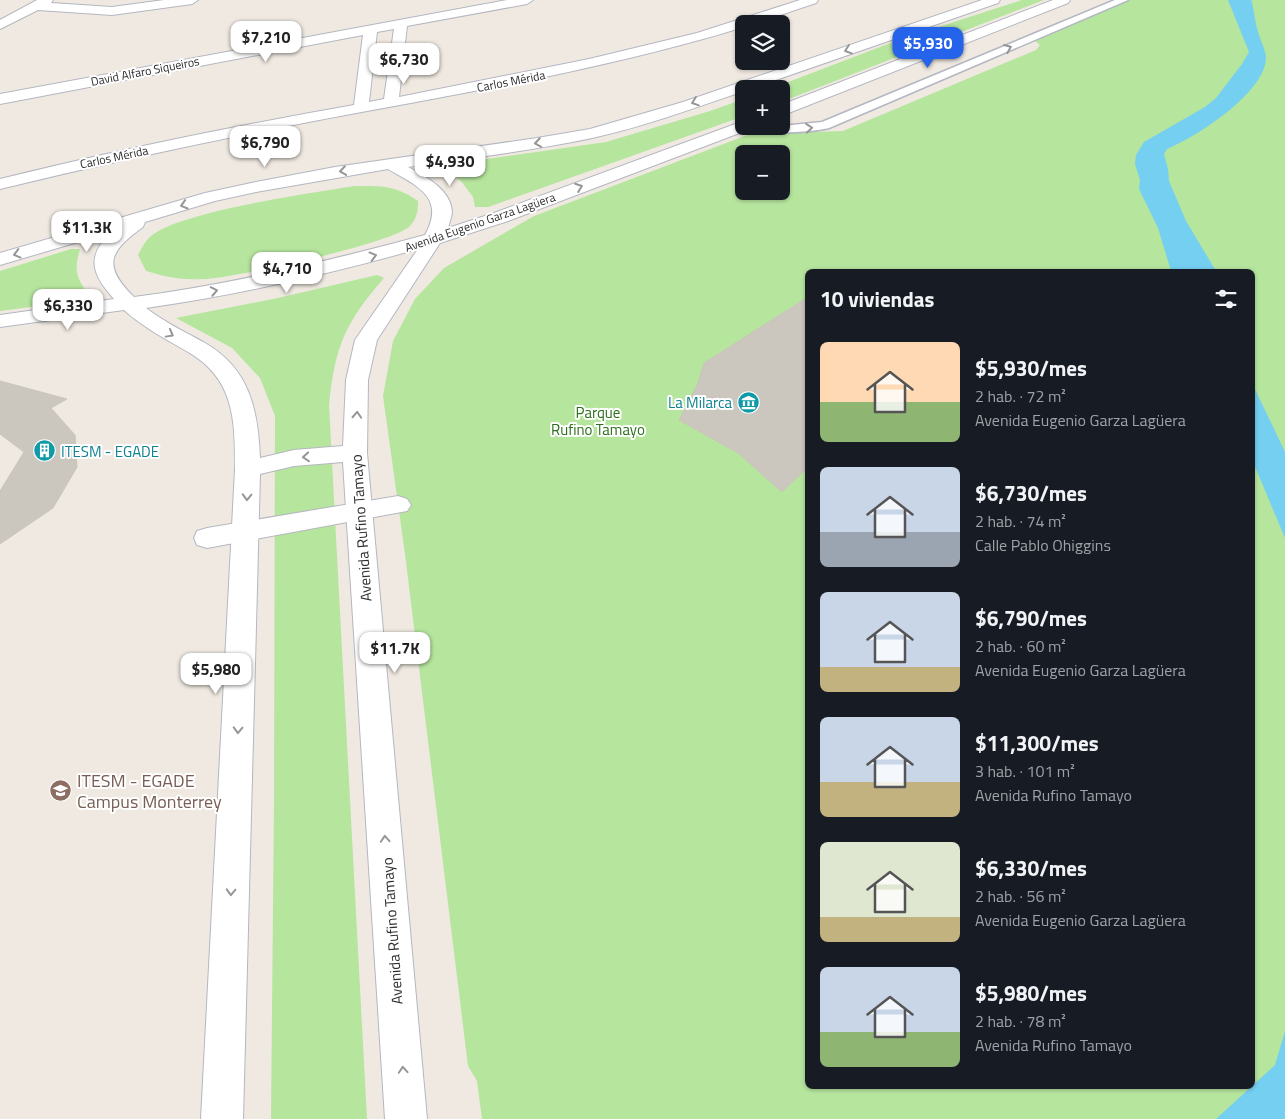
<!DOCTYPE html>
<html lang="es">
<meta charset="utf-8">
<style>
:root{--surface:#171b24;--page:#20242c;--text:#f1f3f6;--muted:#9ea1a6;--accent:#2563eb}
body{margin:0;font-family:"Titillium Web",sans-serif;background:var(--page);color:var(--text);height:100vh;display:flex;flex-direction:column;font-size:19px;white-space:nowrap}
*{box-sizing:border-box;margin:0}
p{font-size:16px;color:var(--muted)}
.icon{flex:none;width:28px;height:28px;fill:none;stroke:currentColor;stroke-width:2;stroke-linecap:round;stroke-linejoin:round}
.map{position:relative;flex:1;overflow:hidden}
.drawer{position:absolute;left:805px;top:269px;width:450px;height:820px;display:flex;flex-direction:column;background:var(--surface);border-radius:8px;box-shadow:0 1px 4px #0004}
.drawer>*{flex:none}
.tools{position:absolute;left:735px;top:15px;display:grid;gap:10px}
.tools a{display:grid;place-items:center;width:55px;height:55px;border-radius:8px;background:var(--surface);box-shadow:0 1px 4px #0004;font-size:25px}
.price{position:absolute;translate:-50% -42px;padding:0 11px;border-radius:10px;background:#fff;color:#222;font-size:16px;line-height:32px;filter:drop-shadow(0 1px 2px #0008)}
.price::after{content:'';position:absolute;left:50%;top:30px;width:15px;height:11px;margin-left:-8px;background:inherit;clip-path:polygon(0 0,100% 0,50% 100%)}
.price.on{background:var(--accent);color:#fff}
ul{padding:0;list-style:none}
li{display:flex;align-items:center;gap:15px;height:125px;padding:0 15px}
li span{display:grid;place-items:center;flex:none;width:140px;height:100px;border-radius:8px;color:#555}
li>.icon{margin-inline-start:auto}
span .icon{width:60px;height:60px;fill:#fffc;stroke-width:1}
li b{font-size:21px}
h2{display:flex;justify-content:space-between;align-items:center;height:60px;padding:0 15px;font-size:21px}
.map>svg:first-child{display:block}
.green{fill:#b6e59e;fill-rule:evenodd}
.water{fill:#75cff0}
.building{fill:#cbc7bf;stroke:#cbc5ba}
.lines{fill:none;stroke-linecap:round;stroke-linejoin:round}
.lane-casing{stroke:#b4b7c1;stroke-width:3}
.street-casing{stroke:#b4b7c1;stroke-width:2}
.secondary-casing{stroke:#b4b7c1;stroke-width:2}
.lane{fill:#fff;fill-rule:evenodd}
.street{fill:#fff;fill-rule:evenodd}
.secondary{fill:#fff;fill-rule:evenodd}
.oneway{stroke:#969696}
.labels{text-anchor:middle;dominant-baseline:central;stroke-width:4;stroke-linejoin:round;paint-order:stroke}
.far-street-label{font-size:12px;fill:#2e2e2e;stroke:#fff}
.culture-label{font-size:15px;fill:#0d838f;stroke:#fff;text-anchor:end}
.park-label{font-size:15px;fill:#2c6e1b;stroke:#fff}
.street-label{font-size:15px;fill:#2e2e2e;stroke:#fff}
.near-education-label{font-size:18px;fill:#785e54;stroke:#fff;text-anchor:start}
</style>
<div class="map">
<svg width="1285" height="1119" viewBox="0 0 1285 1119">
<rect width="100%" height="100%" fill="#efe9e1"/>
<g class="green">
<polygon points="1022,0 1044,0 781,102 781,89 770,89 901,39"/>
<path d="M1129,0H1285V1119H482L477,1081L468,1066L405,554L383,396L393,341L415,299L444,268L534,216L750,134L843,131L1036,50L1040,45L1035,41ZM744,154H781V191H744ZM808,271H1252V1086H808Z"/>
<polygon points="744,99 744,116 488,207 475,207 473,197 461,181 442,167 444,165 606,142 710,111"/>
<path d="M354,186C382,186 395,185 418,201C418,211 417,218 410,226C394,243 231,279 202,279C181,280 166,277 146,271L138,255C141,250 144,243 148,239C171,212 314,193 354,186Z"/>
<path d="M71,249H80C73,273 77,279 92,299L0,311V271Z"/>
<path d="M377,275L384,278C345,323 335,346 329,405L367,1119H271L274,801L275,416L260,378L232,348L176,318L278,298Z"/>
</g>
<g class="water">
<path d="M1228,0H1251L1252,2C1254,12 1255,22 1258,32C1260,40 1266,50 1266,58C1265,93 1196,137 1167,149L1164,154L1168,169L1169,181L1186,221L1216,271H1171L1158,228L1139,189L1140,180L1135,164L1136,155L1144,142L1205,107L1216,98L1242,64L1249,52Z"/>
<polygon points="1253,385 1285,452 1285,538 1253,462"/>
<polygon points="1285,1031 1285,1119 1216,1119 1275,1065"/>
</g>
<g class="building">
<polygon points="808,297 808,467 782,492 738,453 679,420 698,383 704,363"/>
<polygon points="0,381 67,399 51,408 75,435 77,467 53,508 0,544 0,491 24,452 0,434"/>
</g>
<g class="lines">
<defs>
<path id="lane" d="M1115,0H1128L829,128C814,132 747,137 737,126L743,122L744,126H781L822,122Z"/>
<g id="street">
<polygon points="37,0 53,0 51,3 112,7 164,0 198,0 192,4 112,15 38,10 0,29 0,20"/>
<path d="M507,0H533L527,4L407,26L399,97L589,59L697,33L800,0H818L816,3L754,24H744V27C603,70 458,94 314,121C209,141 104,164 0,189V179C117,150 235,126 354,105L363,35L0,104V94ZM394,29L384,99L369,102L377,32Z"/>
<polygon points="398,496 407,499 411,505 407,511 207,548 197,545 194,538 197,531 207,528"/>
</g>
<g id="secondary">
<path d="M982,0H1000L998,3L750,89H744V91C694,108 643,127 592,138C531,151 469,158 408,167C425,176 452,190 452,213C451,218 449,224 448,228L494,213L738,123L744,121V126H752L750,129L508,221L440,243L377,340L368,380L367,453L427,1119H385L343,462L294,466L260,474L243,1119H201L235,469C235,421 235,379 188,352C166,339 144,328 124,310L0,327V315L114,299C92,275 85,256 112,232L0,265V253L205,193L256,182L335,167L537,138L590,129L683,102ZM388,169C417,186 446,197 425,235C329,261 233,284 134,297C101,265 110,251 143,227L145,222L215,201L256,192ZM418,249L355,340L346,380L343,446L294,450L260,458C258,410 250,369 205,343C185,332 164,322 146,308C238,295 329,274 418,249Z"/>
<polygon points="1053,0 1070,0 1068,3 781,116 781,105"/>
</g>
</defs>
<use href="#lane" class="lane-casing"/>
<use href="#street" class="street-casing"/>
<use href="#secondary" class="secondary-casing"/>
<use href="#lane" class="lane"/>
<use href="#street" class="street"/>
<use href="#secondary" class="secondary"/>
</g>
<defs><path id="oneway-chevron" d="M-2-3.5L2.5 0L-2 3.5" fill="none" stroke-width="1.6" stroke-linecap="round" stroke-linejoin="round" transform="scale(1.25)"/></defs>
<g class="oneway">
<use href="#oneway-chevron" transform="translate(1008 48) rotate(-23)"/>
<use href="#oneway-chevron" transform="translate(848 50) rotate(161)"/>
<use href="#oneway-chevron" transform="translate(695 102) rotate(161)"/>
<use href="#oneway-chevron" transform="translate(809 128) rotate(-5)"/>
<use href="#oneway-chevron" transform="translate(538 143) rotate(171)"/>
<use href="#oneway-chevron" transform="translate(343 171) rotate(172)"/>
<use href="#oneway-chevron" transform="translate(579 187) rotate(-20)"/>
<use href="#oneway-chevron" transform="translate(184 205) rotate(163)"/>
<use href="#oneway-chevron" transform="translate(17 254) rotate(165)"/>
<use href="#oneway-chevron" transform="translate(373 256) rotate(-15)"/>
<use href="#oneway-chevron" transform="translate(214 291) rotate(-11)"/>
<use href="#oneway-chevron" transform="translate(170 334) rotate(29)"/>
<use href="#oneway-chevron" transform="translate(357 415) rotate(-87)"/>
<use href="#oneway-chevron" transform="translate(306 457) rotate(175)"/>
<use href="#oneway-chevron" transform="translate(247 497) rotate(92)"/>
<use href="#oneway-chevron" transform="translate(238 730) rotate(92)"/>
<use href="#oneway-chevron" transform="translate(385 839) rotate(-94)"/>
<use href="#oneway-chevron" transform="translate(231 892) rotate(92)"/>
<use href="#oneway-chevron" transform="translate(403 1070) rotate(-94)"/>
</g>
<defs>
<symbol id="museum-disc" viewBox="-11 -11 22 22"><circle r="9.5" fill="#0f9aa8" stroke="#fff"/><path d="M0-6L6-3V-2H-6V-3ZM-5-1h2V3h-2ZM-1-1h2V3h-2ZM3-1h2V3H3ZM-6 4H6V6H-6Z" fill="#fff"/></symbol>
<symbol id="building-disc" viewBox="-11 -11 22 22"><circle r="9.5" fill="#0f9aa8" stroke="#fff"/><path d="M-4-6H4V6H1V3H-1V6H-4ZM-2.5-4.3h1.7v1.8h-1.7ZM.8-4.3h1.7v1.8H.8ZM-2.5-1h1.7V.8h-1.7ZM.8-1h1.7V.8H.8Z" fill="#fff"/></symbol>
<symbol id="university-disc" viewBox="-11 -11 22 22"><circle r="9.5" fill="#8d6e63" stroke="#fff"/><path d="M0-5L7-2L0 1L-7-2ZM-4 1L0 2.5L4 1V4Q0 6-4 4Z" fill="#fff"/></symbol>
</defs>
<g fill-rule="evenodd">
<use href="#museum-disc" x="736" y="390" width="25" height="25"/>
<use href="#building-disc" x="32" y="438" width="25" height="25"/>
<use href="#university-disc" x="48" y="778" width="25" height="25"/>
</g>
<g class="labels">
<g class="far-street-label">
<text transform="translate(145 71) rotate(-11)">David Alfaro Siqueiros</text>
<text transform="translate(511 81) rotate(-11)">Carlos Mérida</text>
<text transform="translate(114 157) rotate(-12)">Carlos Mérida</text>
<text transform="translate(480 222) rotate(-19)">Avenida Eugenio Garza Lagüera</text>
</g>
<g class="culture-label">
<text x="732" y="402">La Milarca</text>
<text x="61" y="451" text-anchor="start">ITESM - EGADE</text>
</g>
<g class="park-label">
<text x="598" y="412">Parque<tspan x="598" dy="17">Rufino Tamayo</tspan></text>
</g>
<g class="street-label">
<text transform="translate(361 528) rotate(-94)">Avenida Rufino Tamayo</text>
<text transform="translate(392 931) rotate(-94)">Avenida Rufino Tamayo</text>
</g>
<g class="near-education-label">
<text x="77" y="780">ITESM - EGADE<tspan x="77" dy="21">Campus Monterrey</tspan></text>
</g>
</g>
</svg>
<div class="tools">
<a><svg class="icon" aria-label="layers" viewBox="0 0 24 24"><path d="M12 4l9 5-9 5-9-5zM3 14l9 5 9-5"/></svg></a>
<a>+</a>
<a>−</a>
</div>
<b class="price" style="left:266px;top:63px">$7,210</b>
<b class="price on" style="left:928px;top:69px">$5,930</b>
<b class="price" style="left:404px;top:85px">$6,730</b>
<b class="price" style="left:265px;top:168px">$6,790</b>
<b class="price" style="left:450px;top:187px">$4,930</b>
<b class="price" style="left:87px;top:253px">$11.3K</b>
<b class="price" style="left:287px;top:294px">$4,710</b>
<b class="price" style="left:68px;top:331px">$6,330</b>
<b class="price" style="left:395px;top:674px">$11.7K</b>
<b class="price" style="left:216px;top:695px">$5,980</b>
<section class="drawer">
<h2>10 viviendas<svg class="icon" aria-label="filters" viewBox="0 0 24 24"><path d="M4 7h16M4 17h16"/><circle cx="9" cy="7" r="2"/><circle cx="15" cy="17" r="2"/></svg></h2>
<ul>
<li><span style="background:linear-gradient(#ffd9b3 60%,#8fb573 0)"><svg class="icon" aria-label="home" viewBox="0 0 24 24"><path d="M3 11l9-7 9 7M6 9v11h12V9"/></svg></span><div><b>$5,930/mes</b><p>2 hab. · 72 m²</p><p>Avenida Eugenio Garza Lagüera</p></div></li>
<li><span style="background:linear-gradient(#c9d6e8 65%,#9aa5b1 0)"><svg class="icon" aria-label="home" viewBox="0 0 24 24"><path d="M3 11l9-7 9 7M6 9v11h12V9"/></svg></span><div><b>$6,730/mes</b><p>2 hab. · 74 m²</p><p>Calle Pablo Ohiggins</p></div></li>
<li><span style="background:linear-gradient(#c9d6e8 75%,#c2b280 0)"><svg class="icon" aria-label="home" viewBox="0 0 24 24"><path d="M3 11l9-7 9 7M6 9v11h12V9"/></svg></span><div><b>$6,790/mes</b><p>2 hab. · 60 m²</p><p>Avenida Eugenio Garza Lagüera</p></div></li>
<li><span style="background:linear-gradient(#c9d6e8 65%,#c2b280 0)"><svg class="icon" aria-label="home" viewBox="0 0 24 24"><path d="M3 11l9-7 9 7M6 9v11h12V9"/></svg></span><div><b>$11,300/mes</b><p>3 hab. · 101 m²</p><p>Avenida Rufino Tamayo</p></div></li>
<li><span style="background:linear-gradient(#dfe7d0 75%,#c2b280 0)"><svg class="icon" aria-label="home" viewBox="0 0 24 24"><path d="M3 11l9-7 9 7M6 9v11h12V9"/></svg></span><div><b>$6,330/mes</b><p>2 hab. · 56 m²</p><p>Avenida Eugenio Garza Lagüera</p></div></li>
<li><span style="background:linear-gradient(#c9d6e8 65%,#8fb573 0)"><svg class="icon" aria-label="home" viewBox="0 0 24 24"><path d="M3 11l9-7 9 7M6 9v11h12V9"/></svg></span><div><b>$5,980/mes</b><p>2 hab. · 78 m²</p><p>Avenida Rufino Tamayo</p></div></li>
</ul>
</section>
</div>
